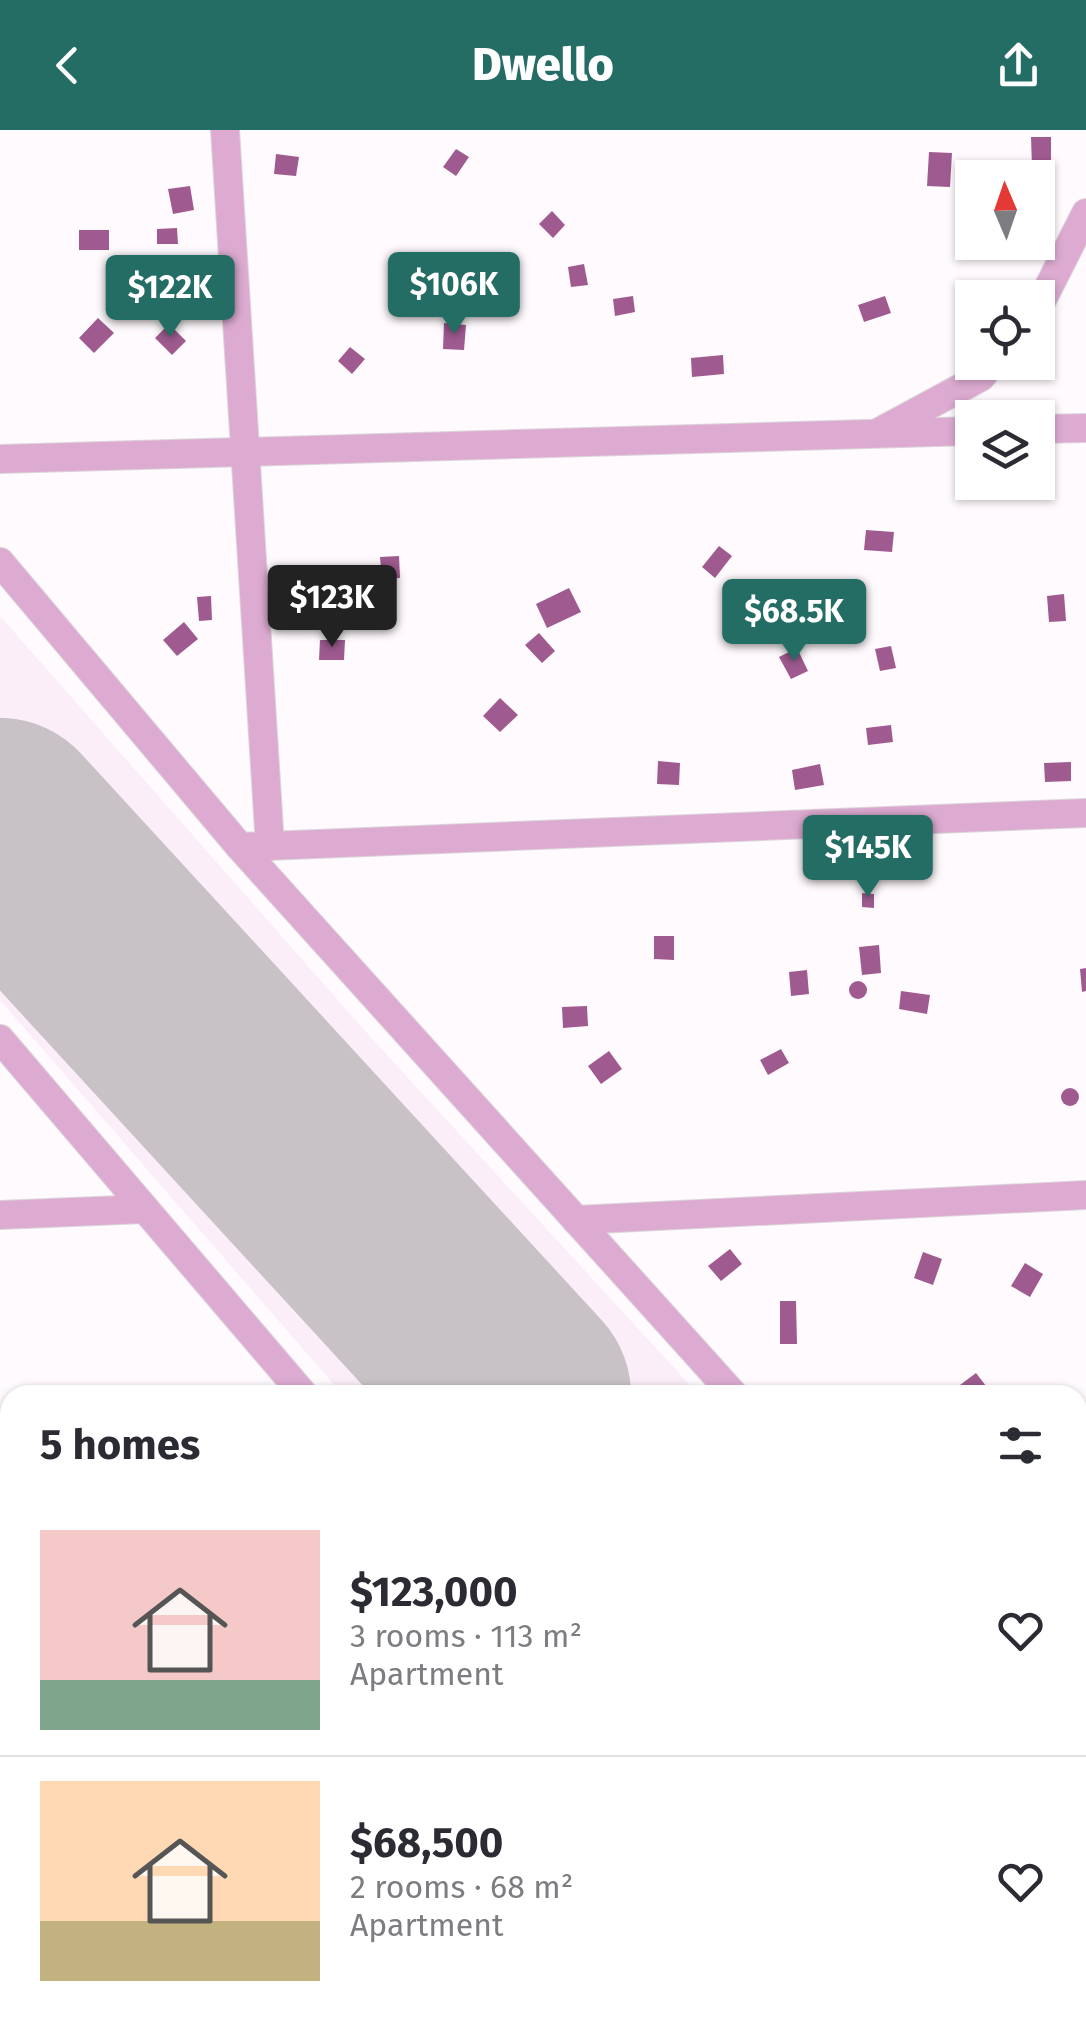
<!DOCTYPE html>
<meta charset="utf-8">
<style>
:root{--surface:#fff;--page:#f7f7f7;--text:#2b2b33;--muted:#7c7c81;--line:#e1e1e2;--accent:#246d65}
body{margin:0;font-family:"Fira Sans",sans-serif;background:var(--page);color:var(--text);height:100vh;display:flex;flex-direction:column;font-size:38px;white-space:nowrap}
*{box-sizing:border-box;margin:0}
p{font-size:32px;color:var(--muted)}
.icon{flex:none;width:55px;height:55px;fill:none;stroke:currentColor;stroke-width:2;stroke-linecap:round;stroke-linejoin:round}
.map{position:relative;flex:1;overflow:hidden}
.drawer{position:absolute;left:0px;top:1255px;width:1088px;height:642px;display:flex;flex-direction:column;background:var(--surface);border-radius:30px 30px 0 0;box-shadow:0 2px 8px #0004}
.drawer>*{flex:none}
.needle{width:65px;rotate:358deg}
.tools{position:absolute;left:955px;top:30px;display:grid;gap:20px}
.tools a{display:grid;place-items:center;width:100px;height:100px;border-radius:0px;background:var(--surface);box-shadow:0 2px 8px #0004;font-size:50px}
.price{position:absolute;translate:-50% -85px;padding:0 22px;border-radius:10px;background:var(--accent);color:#fff;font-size:32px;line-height:65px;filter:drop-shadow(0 2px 5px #0008)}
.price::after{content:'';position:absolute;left:50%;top:60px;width:30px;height:22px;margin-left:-15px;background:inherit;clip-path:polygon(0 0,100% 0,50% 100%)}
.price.active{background:#222;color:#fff}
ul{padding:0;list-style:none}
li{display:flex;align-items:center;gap:30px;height:250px;padding:0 40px}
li+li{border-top:2px solid var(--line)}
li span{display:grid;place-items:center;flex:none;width:280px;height:200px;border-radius:0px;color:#555}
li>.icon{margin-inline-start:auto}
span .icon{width:120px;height:120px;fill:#fffc;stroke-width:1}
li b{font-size:42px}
h2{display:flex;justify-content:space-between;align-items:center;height:120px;padding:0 40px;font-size:42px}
header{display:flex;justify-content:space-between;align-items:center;height:130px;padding:0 40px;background:var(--accent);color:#fff;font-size:45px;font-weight:800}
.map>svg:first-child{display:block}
.built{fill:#fceef8}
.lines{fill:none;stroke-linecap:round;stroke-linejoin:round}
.runway{stroke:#c8c2c6;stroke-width:220}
.building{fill:#9f5b90}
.minor-casing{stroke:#dcd6da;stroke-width:30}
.path{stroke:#928b90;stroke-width:6;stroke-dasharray:8 8;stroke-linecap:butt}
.minor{stroke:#ddabd1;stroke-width:28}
</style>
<header><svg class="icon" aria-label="back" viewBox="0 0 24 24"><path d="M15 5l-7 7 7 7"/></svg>Dwello<svg class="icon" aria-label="share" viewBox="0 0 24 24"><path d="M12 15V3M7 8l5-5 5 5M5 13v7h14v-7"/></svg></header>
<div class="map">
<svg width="1086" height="1897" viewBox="0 0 1086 1897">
<rect width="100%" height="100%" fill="#fffafd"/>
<g class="built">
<polygon points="0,486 366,902 699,1265 343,1265 0,870"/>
<polygon points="1078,1676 1086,1686 1086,1897 931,1897 922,1888 1078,1888"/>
</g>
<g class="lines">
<g class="runway">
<polyline points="0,698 521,1265"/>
<polyline points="1078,1870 1086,1879"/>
</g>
</g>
<g class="building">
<polygon points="1031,7 1051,7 1051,37 1032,37"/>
<polygon points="456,19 469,27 456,46 443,37"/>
<polygon points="929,22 952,23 950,57 927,56"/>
<polygon points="276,24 299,27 296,46 274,44"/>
<polygon points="190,56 194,80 173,84 168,59"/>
<polygon points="552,81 565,95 553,108 539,94"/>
<polygon points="177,98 178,114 157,114 157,99"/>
<rect x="79" y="100" width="30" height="20"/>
<polygon points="993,112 1017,112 1018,122 993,124"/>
<polygon points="584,134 588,155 571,157 568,137"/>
<polygon points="633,166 635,182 615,186 613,169"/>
<polygon points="885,166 891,183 864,192 858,175"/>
<polygon points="98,188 114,203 94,223 79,208"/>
<polygon points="444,193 466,195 464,220 443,219"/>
<polygon points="169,194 186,211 172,225 155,208"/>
<polygon points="350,217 365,229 352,244 338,231"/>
<polygon points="723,225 724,244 692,247 691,228"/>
<polygon points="866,400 894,402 892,422 864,420"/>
<polygon points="719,416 732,426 715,448 702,437"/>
<polygon points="399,426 400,448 382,449 380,427"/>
<polygon points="338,441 358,452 349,468 330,457"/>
<polygon points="569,458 581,482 547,498 536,474"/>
<polygon points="1064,464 1066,491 1049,492 1047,466"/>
<polygon points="211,466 212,490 199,491 197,467"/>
<polygon points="184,492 198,509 177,526 163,510"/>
<polygon points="539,503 555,521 542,533 525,515"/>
<polygon points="320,510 345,510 344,530 319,530"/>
<polygon points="891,516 896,538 880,541 875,519"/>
<polygon points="797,518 808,541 791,549 779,527"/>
<polygon points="500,568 518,585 500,602 483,586"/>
<polygon points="891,595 893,612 868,615 866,598"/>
<polygon points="658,631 680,633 679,655 657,654"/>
<polygon points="1071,632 1071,651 1045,652 1044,633"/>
<polygon points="820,634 824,655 795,660 792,640"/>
<polygon points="862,763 874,764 874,778 862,777"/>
<polygon points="654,806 674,806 674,830 654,829"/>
<polygon points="879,815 881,843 862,845 859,817"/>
<polygon points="1086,838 1086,861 1082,862 1080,839"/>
<polygon points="807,840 809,864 791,866 789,842"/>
<circle cx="858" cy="860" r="9"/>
<polygon points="901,861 930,865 927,884 899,879"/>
<polygon points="587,876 588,896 563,898 562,877"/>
<polygon points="781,919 789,933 768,945 760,930"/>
<polygon points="609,921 622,939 601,954 588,936"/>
<circle cx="1070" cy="967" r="9"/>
<polygon points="730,1119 742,1134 721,1151 708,1136"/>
<polygon points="923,1122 942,1129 933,1155 914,1148"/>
<polygon points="1025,1133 1043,1144 1030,1167 1011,1156"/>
<polygon points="780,1171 796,1171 797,1214 780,1214"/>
<polygon points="976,1243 993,1265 968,1265 960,1255"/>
</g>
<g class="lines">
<defs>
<g id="minor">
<polyline points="225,0 270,716"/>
<polyline points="1038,178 1086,83"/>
<polyline points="1038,299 1086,298"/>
<polyline points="881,301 981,247 993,232"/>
<polyline points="0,329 972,301"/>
<polyline points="0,432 240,717 734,1265"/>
<polyline points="240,717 1086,683"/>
<polyline points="0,909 304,1265"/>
<polyline points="0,1085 145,1079"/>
<polyline points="576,1090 1086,1065"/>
<polyline points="1078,1426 1086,1426"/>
<polyline points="0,1437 10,1437"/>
<polyline points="1078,1640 1086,1649"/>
<polyline points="886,1888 895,1897"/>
</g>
</defs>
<use href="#minor" class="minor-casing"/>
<g class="path">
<polyline points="0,1846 10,1846"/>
<polyline points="343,1888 347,1897"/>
</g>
<use href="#minor" class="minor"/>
</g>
</svg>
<div class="tools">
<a><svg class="needle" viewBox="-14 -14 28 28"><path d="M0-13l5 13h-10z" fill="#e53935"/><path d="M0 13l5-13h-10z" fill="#7c7c81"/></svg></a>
<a><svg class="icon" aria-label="locate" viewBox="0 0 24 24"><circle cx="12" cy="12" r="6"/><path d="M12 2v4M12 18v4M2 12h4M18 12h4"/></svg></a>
<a><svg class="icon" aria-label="layers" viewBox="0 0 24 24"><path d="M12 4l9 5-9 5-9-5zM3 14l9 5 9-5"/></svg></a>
</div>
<b class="price" style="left:454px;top:207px">$106K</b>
<b class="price" style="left:170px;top:210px">$122K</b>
<b class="price active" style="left:332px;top:520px">$123K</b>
<b class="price" style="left:794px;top:534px">$68.5K</b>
<b class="price" style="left:868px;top:770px">$145K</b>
<section class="drawer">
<h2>5 homes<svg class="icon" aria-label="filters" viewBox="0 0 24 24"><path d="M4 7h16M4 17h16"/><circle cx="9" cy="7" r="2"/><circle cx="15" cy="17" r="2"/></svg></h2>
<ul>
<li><span style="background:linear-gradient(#f6c9c9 75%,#7fa58c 0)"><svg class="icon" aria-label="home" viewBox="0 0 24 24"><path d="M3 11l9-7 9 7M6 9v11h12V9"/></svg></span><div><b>$123,000</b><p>3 rooms · 113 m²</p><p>Apartment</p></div><svg class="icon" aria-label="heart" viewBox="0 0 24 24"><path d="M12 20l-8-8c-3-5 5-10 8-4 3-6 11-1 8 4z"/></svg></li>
<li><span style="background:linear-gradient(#ffd9b3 70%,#c2b280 0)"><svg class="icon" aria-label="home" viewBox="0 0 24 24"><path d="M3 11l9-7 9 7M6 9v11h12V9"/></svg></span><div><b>$68,500</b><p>2 rooms · 68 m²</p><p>Apartment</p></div><svg class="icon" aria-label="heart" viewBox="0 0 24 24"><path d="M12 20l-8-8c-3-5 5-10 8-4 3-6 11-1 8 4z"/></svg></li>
</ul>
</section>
</div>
